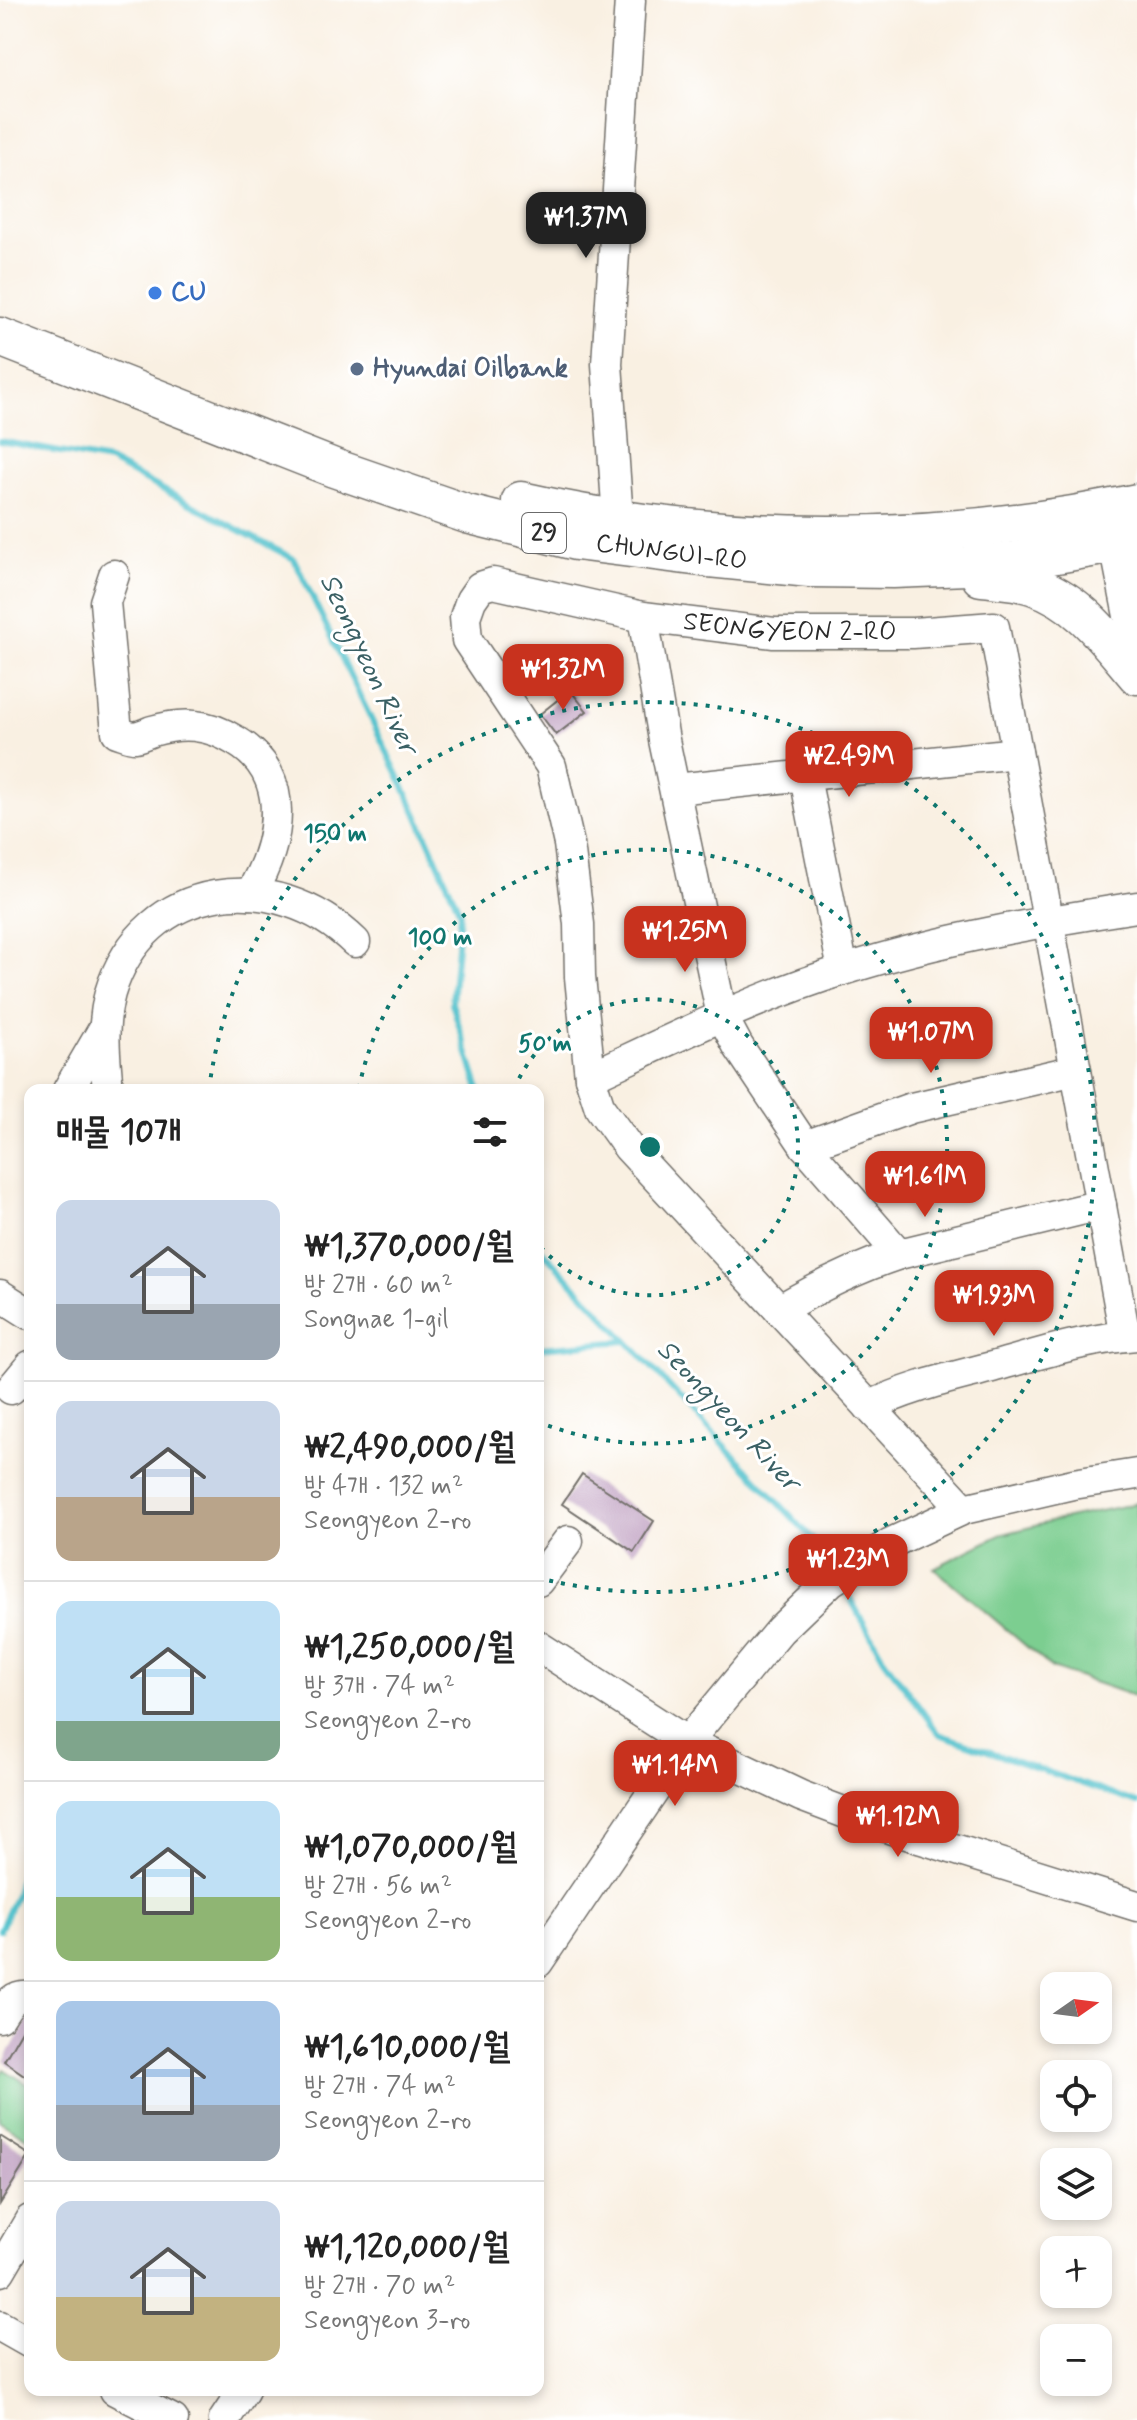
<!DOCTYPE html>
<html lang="ko">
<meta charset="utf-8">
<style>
:root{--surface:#fff;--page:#f6f6f6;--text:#222;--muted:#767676;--line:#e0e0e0;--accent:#c8321e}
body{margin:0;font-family:Mynerve,"Poor Story",sans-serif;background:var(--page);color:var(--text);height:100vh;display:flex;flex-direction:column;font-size:30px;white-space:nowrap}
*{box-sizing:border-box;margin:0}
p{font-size:26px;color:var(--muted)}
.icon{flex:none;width:44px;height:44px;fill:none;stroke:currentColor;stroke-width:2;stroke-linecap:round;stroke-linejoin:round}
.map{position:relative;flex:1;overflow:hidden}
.details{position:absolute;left:24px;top:1084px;width:520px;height:1312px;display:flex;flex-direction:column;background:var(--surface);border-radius:16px;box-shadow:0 4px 12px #0003}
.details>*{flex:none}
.needle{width:52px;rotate:76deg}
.controls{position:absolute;left:1040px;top:1972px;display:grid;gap:16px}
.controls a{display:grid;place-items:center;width:72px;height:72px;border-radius:16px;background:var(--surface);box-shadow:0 4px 12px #0003;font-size:40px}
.price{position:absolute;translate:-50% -68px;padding:0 18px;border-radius:16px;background:var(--accent);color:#fff;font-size:26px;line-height:52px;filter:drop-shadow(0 2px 4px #0008)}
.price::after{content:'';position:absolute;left:50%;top:48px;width:24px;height:18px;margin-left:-12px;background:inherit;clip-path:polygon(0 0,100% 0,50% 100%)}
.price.active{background:#222;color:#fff}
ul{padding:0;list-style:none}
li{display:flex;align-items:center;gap:24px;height:200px;padding:0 32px}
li+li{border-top:2px solid var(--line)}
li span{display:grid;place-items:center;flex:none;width:224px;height:160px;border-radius:16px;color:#555}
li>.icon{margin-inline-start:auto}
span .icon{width:96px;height:96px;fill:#fffc;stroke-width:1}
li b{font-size:34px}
h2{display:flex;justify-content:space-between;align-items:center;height:96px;padding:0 32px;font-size:34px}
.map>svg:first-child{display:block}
.green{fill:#7bce90;stroke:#537c5e;stroke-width:2}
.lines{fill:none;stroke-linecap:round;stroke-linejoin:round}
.stream{stroke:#55c2cd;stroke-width:6}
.building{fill:#bb9abd}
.minor-casing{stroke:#73706b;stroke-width:33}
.major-casing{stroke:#73706b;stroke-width:41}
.minor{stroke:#fff;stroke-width:30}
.major{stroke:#fff;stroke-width:38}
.ring{fill:none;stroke:#0f766e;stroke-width:4;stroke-dasharray:4 8}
.shop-dot{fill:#3f7fe0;stroke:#fff;stroke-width:3}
.service-dot{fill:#5c6f8a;stroke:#fff;stroke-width:3}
.labels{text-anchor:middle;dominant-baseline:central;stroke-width:6;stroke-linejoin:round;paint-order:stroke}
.shield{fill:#fff;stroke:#6b6b6b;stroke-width:2}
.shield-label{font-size:24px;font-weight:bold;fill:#2b2b2b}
.shop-label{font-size:26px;font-weight:bold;fill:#366cbe;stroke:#fff;text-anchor:start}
.service-label{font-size:26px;font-weight:bold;fill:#4e5e75;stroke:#fff;text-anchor:start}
.street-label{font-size:26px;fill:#2b2b2b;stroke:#fff}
.water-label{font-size:28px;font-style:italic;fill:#3a6064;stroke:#fff}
.centre{fill:#0f766e;stroke:#fff;stroke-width:4}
.ring-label{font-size:24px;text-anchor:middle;font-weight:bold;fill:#0f766e;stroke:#fff;stroke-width:6;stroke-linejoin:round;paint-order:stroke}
</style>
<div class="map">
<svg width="1137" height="2420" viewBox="0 0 1137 2420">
<rect width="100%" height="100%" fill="#fff"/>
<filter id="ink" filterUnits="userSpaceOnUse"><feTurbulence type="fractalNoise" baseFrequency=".0125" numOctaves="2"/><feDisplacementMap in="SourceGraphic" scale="16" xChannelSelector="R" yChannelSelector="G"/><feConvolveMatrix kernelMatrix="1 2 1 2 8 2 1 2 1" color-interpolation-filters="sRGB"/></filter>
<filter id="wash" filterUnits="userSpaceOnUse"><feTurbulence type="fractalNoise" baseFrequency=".006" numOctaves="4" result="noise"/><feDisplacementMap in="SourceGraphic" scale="32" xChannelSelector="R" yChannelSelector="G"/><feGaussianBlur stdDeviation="1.8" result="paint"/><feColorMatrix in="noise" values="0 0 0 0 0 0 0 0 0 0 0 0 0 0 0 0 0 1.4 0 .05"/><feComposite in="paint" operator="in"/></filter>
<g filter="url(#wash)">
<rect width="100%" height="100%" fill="#f9f0e2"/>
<g class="green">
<polygon points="1137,1503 1137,1697 1052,1668 934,1568 1000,1535 1054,1521"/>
<polygon points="4,2069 30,2086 30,2140 0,2121 0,2075"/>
</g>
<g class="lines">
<g class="stream">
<polyline points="0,441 109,461 294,559 414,808 460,912 452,1003 479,1090"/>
<polyline points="538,1246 821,1548 834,1571"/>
<polyline points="538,1348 627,1341"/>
<polyline points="842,1584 884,1659 939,1734 1137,1803"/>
<polyline points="0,1930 16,1895 30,1833"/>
</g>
</g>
<g id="blocks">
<g class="building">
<polygon points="570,690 587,711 556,735 540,714"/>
<polygon points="582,1474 654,1521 634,1552 562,1504"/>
<polygon points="30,2016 30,2079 4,2061"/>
<polygon points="0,2136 30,2155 0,2204"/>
</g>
</g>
</g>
<g filter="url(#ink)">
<use href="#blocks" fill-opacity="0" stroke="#73706b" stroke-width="2"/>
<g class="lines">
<defs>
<g id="minor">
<polyline points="618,519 607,364 630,0"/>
<path d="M114,575L105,602L117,732C122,733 129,737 135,737C140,736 147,733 152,731C166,727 180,724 195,726C209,727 223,733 236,741C294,775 280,845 250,894"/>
<polyline points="643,617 664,740 722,1016 738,1046 805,1146 899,1254"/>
<polyline points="805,777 843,970"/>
<polyline points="675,789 1017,753"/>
<path d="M590,1077C674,1038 758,996 847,969C941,939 1039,922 1137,907"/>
<polyline points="68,1090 103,1030"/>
<path d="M108,1090C105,1057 101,1026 110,993C144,879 276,865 355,942"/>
<polyline points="805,1146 911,1108 1076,1070"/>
<polyline points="0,1295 30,1314"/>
<path d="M779,1310C818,1287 857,1268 899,1254L1101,1205"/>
<polyline points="11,1389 30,1366"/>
<path d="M869,1407C908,1387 951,1378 992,1367C1039,1354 1089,1338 1137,1335"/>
<path id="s1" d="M964,1509L628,1147L600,1108L590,1077L580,977L579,924L569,844L551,766L467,640L465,617L471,600L480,587L493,583L643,617L774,633H913L994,627L1125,1336"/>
<polyline points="538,1581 568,1541"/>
<polyline points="538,1646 687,1742 801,1796 851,1815 922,1839 1137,1906"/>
<polyline points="538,1962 687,1742 780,1630 831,1581 891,1543 964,1509 1073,1484 1137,1474"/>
<path d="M0,2017C8,2004 13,1994 30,1996"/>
<polyline points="0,2271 30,2220"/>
<polyline points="0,2326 30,2343"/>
<polyline points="115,2390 173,2420"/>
<polyline points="224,2420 244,2390"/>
</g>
<g id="major">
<path id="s2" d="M0,337L334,468L467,514L576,541L709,558L810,568L893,569L967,566L1016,561L1137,540"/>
<path d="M521,501C723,547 935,545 1137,503"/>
<polyline points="1114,519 1137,636"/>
<path d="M981,577C998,579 1016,580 1032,585C1079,600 1106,639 1137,675"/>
</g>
</defs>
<use href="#minor" class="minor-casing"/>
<use href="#major" class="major-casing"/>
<use href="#minor" class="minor"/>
<use href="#major" class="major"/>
</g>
</g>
<g class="ring">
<path d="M514 1089A148 148 0 1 1 538 1244"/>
<path d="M359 1088A297 297 0 1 1 539 1422"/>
<path d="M209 1089A445 445 0 1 1 539 1578"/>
</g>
<circle class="shop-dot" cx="155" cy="293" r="8"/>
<circle class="service-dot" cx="357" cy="369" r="8"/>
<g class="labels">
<rect class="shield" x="522" y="513" width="44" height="40" rx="6"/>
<g class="shield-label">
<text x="544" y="533">29</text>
</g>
<g class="shop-label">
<text x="171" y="293">CU</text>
</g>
<g class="service-label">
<text x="373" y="369">Hyundai Oilbank</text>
</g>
<g class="street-label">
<text stroke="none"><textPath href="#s2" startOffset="708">CHUNGUI-RO</textPath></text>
<text stroke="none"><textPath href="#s1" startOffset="1412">SEONGYEON 2-RO</textPath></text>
</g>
<g class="water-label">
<text transform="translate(368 664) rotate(65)">Seongyeon River</text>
<text transform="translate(728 1416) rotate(47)">Seongyeon River</text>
</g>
</g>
<circle cx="650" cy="1147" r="12" class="centre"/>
<g class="ring-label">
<text x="335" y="841">150 m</text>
<text x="440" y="945">100 m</text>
<text x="545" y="1051">50 m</text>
</g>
</svg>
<div class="controls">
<a><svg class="needle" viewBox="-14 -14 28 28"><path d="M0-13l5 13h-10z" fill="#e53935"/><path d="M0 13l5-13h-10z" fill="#767676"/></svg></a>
<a><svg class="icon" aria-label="locate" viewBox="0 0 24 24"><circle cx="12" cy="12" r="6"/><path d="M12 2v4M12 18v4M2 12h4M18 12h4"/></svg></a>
<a><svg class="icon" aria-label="layers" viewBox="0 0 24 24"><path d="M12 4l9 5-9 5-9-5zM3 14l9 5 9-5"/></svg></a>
<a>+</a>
<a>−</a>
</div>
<b class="price active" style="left:586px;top:260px">₩1.37M</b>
<b class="price" style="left:563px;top:712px">₩1.32M</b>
<b class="price" style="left:849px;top:799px">₩2.49M</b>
<b class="price" style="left:685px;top:974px">₩1.25M</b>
<b class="price" style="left:931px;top:1075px">₩1.07M</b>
<b class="price" style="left:925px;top:1219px">₩1.61M</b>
<b class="price" style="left:994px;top:1338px">₩1.93M</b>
<b class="price" style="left:848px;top:1602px">₩1.23M</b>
<b class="price" style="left:675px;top:1808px">₩1.14M</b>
<b class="price" style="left:898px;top:1859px">₩1.12M</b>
<section class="details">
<h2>매물 10개<svg class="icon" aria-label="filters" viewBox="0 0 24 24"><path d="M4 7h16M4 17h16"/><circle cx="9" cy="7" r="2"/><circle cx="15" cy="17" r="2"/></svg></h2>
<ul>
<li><span style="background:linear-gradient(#c9d6e8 65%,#9aa5b1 0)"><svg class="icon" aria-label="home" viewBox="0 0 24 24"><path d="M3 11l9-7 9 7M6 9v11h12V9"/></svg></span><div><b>₩1,370,000/월</b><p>방 2개 · 60 m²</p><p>Songnae 1-gil</p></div></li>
<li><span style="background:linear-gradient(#c9d6e8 60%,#b9a48a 0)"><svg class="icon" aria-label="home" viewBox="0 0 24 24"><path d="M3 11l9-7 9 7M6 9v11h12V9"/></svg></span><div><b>₩2,490,000/월</b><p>방 4개 · 132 m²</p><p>Seongyeon 2-ro</p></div></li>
<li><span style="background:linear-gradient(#bfe0f5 75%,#7fa58c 0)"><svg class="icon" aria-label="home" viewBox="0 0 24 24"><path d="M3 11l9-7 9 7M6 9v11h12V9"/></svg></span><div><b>₩1,250,000/월</b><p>방 3개 · 74 m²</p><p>Seongyeon 2-ro</p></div></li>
<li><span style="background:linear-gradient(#bfe0f5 60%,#8fb573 0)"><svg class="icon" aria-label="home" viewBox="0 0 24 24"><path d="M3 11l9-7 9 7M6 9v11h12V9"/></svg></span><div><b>₩1,070,000/월</b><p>방 2개 · 56 m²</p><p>Seongyeon 2-ro</p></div></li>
<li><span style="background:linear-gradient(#a9c7e8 65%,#9aa5b1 0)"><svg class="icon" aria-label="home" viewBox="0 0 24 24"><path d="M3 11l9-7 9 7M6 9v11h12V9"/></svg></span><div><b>₩1,610,000/월</b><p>방 2개 · 74 m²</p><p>Seongyeon 2-ro</p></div></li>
<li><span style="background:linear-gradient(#c9d6e8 60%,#c2b280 0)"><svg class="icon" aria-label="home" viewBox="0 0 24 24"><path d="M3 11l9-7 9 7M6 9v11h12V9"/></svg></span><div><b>₩1,120,000/월</b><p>방 2개 · 70 m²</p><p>Seongyeon 3-ro</p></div></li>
</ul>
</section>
</div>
